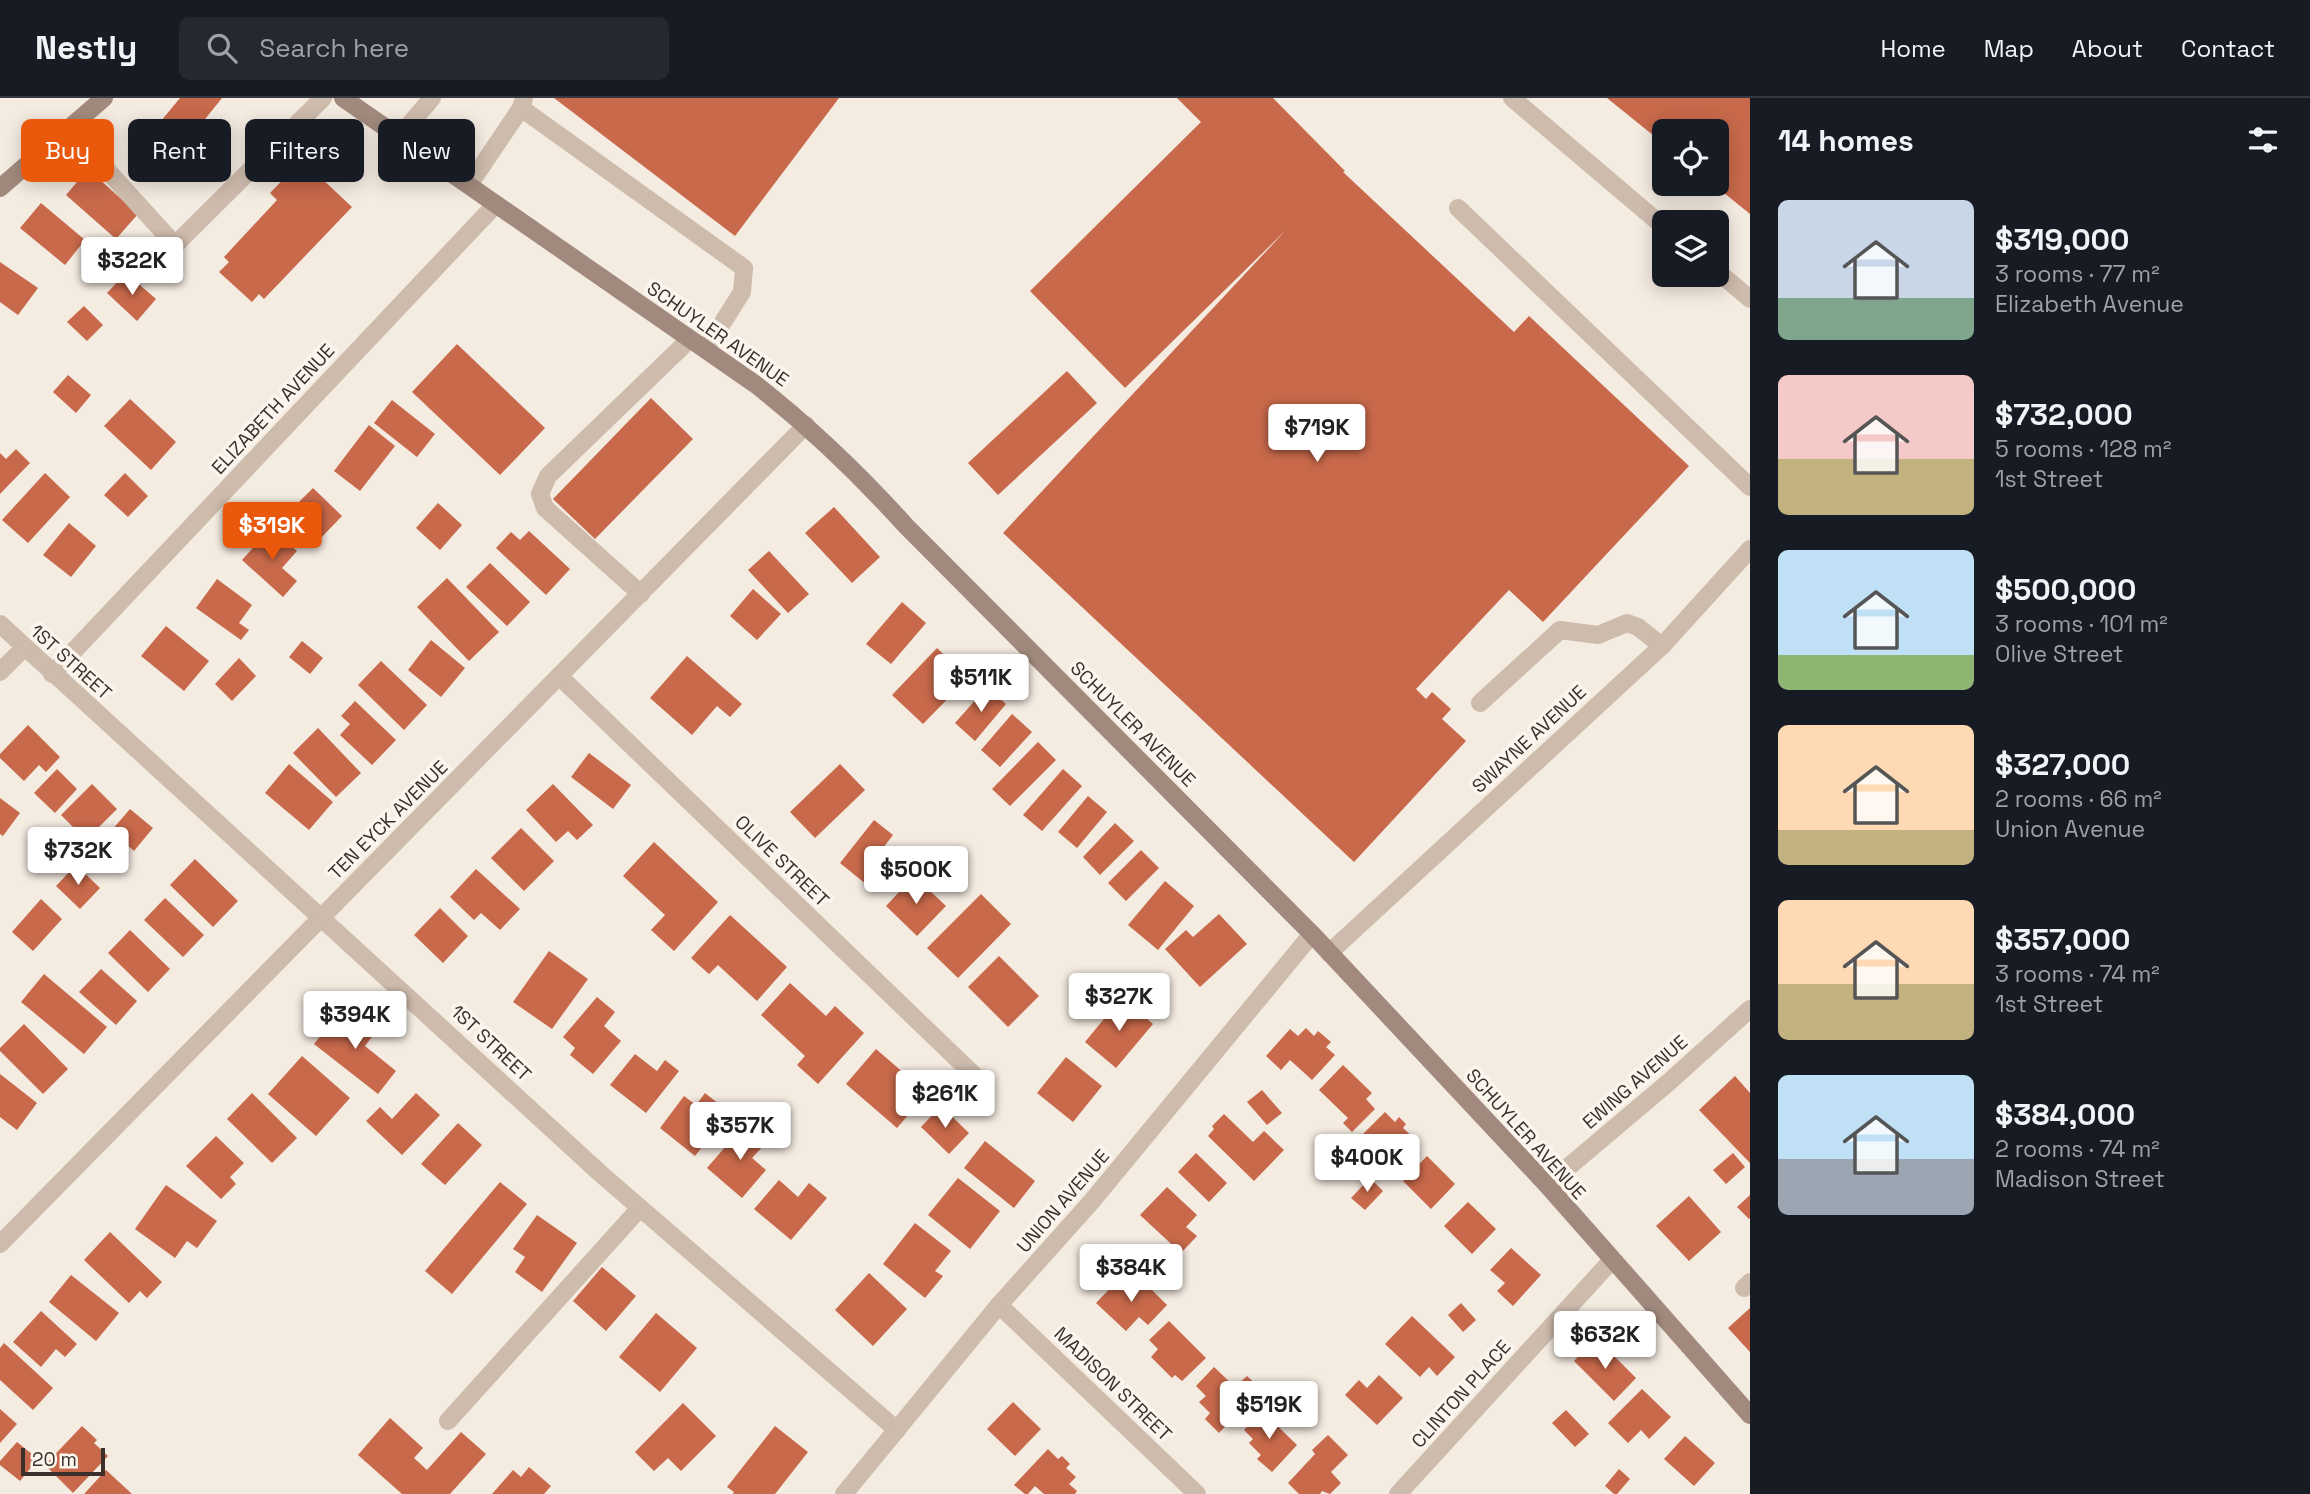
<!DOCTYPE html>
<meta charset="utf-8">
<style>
:root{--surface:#171b24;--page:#242831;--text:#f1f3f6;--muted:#9ea1a6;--line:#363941;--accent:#ea580c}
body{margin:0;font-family:"Space Grotesk",sans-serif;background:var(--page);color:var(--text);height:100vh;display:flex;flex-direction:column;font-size:26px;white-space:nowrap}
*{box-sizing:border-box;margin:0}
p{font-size:23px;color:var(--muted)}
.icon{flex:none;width:38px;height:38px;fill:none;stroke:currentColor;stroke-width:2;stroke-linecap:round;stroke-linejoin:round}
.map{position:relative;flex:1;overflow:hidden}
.side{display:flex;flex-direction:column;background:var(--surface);width:560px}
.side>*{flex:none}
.banner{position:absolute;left:21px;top:21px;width:665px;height:63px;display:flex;gap:14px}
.buttons{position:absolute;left:1652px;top:21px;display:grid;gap:14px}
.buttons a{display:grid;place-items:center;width:77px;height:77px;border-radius:10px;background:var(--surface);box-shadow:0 4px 18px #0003;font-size:35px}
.scale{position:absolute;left:21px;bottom:18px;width:84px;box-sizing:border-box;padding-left:7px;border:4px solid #3b302b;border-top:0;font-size:19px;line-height:24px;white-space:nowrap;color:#3b302b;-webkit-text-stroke:5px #fbf5ee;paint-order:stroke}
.price{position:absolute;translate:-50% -60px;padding:0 16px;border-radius:7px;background:#fff;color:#222;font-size:23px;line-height:46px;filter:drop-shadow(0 2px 4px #0008)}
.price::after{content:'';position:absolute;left:50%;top:42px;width:21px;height:16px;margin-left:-10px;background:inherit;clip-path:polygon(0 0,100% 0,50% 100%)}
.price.active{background:var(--accent);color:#fff}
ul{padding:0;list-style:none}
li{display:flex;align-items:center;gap:21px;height:175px;padding:0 28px}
li span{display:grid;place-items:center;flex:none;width:196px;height:140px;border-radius:10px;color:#555}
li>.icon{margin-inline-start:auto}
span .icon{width:84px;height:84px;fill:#fffc;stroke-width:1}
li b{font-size:30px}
h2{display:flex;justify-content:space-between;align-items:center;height:84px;padding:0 28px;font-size:30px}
.tag{padding:0 24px;border-radius:10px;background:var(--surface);box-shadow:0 4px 18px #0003;font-size:24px;line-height:63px}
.tag.active{background:var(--accent);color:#fff}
header{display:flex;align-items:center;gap:42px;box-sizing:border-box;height:98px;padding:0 35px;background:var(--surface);border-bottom:2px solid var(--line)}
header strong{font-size:33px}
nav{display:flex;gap:38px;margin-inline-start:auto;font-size:24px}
.search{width:490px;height:63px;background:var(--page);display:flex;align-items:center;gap:18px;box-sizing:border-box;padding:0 24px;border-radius:10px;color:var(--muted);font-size:26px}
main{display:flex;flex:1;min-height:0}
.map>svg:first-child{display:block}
.building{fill:#c8694b}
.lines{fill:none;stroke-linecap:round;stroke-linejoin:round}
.lane{stroke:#cdbbac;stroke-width:18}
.street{stroke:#cdbbac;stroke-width:18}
.secondary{stroke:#a18a7d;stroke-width:18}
.labels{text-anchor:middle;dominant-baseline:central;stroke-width:7;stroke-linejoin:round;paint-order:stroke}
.street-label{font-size:19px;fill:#3b302b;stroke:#fbf5ee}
</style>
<header>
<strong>Nestly</strong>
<div class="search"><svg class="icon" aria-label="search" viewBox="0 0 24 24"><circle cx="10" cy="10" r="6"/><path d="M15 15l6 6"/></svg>Search here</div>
<nav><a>Home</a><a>Map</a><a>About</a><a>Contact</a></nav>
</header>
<main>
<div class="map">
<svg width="1750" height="1396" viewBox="0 0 1750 1396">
<rect width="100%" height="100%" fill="#f4ebe1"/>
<g class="building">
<polygon points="180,0 222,0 181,51 156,29"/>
<polygon points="554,0 839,0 735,138"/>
<polygon points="1177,0 1273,0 1345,73 1343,74 1514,234 1529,218 1689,368 1543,524 1509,492 1416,591 1426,601 1432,594 1451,611 1442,621 1466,643 1354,764 1003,435 1286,132 1125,290 1030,193 1201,24"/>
<polygon points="1607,0 1750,0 1750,116 1713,86 1717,86 1717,33 1664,33 1664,46"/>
<polygon points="146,24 179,50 167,66 134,40"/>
<polygon points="302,62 352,109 264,201 259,196 252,204 219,174 229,164 224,159 277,102 270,95"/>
<polygon points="88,71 138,116 116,141 66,97"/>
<polygon points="41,105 85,142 65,167 20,130"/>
<polygon points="0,164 38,190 18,217 0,204"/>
<polygon points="126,175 156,201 137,223 107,195"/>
<polygon points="84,208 103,227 87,243 67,224"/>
<polygon points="457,246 545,330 500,377 412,294"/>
<polygon points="1067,273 1097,305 998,397 968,365"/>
<polygon points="68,277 91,297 76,315 53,294"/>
<polygon points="651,300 693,341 595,441 553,401"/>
<polygon points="130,301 176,344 151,372 104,328"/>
<polygon points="392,302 435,336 417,359 374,325"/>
<polygon points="369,327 395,348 360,393 334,373"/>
<polygon points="16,351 30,365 0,396 0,355 6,361"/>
<polygon points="45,375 70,399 28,445 2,422"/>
<polygon points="125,375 148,398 128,419 104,397"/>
<polygon points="313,390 342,418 317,444 288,415"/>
<polygon points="438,405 462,427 440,452 416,430"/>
<polygon points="834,409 880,459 852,485 805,435"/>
<polygon points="69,425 96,448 71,479 43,457"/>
<polygon points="271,430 297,453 282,470 297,483 283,499 242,462"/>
<polygon points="529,433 570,471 546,497 496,450 511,434 520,442"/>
<polygon points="769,453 809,496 788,515 748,472"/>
<polygon points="490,465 530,504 507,528 466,489"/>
<polygon points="447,480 499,534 469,563 417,509"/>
<polygon points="217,481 252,507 239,525 249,532 241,542 196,510"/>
<polygon points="753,491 781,516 757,542 730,518"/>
<polygon points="902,504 926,525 891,566 866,546"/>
<polygon points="166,528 209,563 184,593 141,558"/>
<polygon points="431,542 465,570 441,599 408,572"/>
<polygon points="302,543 323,560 310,576 289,559"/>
<polygon points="937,550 968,580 923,626 892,597"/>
<polygon points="687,558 742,606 730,619 717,608 692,637 650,600"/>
<polygon points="239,560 256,578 232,603 215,586"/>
<polygon points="381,563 427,607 404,632 358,587"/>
<polygon points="987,589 1006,606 975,643 955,625"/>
<polygon points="355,603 396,642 372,667 340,637 350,626 341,618"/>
<polygon points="1012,616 1032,634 1000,669 981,652"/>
<polygon points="28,627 60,659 46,674 39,667 24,683 0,660 0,656"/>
<polygon points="318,630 361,675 336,699 293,655"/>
<polygon points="1038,644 1056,662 1010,708 992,691"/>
<polygon points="589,655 631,687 613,711 571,679"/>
<polygon points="289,666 333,704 309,732 265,695"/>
<polygon points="840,666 865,692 815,740 790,714"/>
<polygon points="57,671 77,691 55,715 34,695"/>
<polygon points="1063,671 1082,688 1042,733 1023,717"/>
<polygon points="92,686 117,711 86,742 61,717"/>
<polygon points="553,686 593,727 577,742 568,733 556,744 526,712"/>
<polygon points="1088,698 1107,714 1077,750 1058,734"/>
<polygon points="0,700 20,715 3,738 0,736"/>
<polygon points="130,711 153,730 134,753 111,733"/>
<polygon points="874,722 893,737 883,750 896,761 872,791 840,765"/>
<polygon points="1115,725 1134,743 1100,777 1083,759"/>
<polygon points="521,730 554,763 524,793 491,760"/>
<polygon points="654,744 718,804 674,853 651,832 665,817 623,778"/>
<polygon points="1141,752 1159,770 1126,803 1108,785"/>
<polygon points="195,761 238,803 213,829 170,787"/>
<polygon points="76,767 100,790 80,811 56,788"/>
<polygon points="476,771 520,811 500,832 481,815 474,822 450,799"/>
<polygon points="914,778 946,808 917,838 886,808"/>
<polygon points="1165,783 1194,808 1158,852 1128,827"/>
<polygon points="981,796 1011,826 958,880 927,850"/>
<polygon points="165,800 204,837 183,859 144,822"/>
<polygon points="41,801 62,821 33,853 12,834"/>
<polygon points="440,810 468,838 443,865 414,837"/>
<polygon points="1219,816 1247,846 1200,889 1165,851 1186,832 1193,839"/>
<polygon points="730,817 787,869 757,903 718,867 709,876 691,860"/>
<polygon points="130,832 170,871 148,894 108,855"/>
<polygon points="549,853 588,881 552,931 513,904"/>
<polygon points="999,858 1039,898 1008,929 968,889"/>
<polygon points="101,871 137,903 116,927 79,894"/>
<polygon points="44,876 107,929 84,956 21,904"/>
<polygon points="790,885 826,918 835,908 864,935 818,986 797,967 805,958 761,917"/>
<polygon points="597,899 615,914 604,928 621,943 593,976 570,957 575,950 563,939"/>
<polygon points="1122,899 1153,926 1116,970 1085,944"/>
<polygon points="342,911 374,936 365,948 396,973 378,996 314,946"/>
<polygon points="24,926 68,971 43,996 0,953 0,950"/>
<polygon points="1306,930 1314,938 1318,933 1331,944 1326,949 1335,957 1312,982 1290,962 1281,972 1266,958 1290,931 1298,938"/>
<polygon points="876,951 927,995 897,1030 846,986"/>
<polygon points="635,956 657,973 665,962 679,973 646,1015 610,987"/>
<polygon points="302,958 350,1000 316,1038 268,996"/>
<polygon points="1066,959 1102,988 1073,1024 1037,995"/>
<polygon points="1343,967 1372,995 1366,1001 1375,1011 1352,1034 1343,1025 1348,1020 1319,992"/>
<polygon points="0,976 37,1005 17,1032 0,1019"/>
<polygon points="1735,978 1750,995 1750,1065 1699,1012"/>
<polygon points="1262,992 1282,1015 1267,1027 1247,1004"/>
<polygon points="252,995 297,1040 272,1065 227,1021"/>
<polygon points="416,995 440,1017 402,1057 366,1023 380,1009 392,1021"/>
<polygon points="705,995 729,1014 695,1058 660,1030 684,998 696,1007"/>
<polygon points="941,1008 969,1035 949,1056 921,1029"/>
<polygon points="1385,1014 1395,1024 1399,1019 1406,1026 1403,1030 1416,1042 1392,1068 1361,1038"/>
<polygon points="1224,1016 1253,1044 1264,1033 1284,1052 1254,1083 1208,1038 1214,1031 1212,1028"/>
<polygon points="458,1025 482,1047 445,1087 421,1066"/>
<polygon points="745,1026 766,1045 752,1060 766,1072 742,1100 707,1070"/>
<polygon points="216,1038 244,1065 230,1079 236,1086 221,1101 186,1068"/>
<polygon points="985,1043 1035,1083 1014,1110 964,1070"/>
<polygon points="1196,1055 1227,1085 1209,1104 1178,1074"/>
<polygon points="1733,1055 1745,1069 1726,1086 1713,1072"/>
<polygon points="1427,1058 1455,1086 1431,1111 1403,1083"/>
<polygon points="958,1080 1000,1113 970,1151 928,1117"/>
<polygon points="1370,1080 1383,1093 1365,1112 1351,1100"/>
<polygon points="779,1082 798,1099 809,1085 827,1100 791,1142 754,1111"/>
<polygon points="500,1084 527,1106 452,1196 425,1173"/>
<polygon points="166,1087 217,1123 197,1150 187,1143 175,1160 135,1131"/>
<polygon points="1167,1089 1197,1117 1186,1129 1197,1138 1181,1155 1140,1117"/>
<polygon points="1750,1097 1750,1120 1749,1121 1737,1109"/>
<polygon points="1689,1098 1721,1134 1689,1163 1656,1128"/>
<polygon points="1468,1104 1496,1131 1472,1156 1444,1128"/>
<polygon points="537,1117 577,1145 542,1194 515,1174 525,1159 513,1151"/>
<polygon points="915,1125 951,1153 935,1173 943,1178 925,1200 883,1166"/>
<polygon points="110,1134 162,1184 147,1200 140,1193 129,1205 84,1162"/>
<polygon points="1511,1150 1541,1177 1513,1208 1497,1193 1505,1185 1490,1172"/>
<polygon points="602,1169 636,1198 606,1233 573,1203"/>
<polygon points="869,1175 907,1211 873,1248 835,1212"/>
<polygon points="71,1177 119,1215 96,1243 49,1204"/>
<polygon points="1119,1181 1134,1195 1144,1184 1167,1207 1148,1227 1139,1219 1126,1233 1096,1205"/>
<polygon points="1461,1205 1476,1222 1463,1234 1448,1217"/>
<polygon points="1750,1210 1750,1254 1728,1230"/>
<polygon points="41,1213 77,1246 65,1259 56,1251 41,1269 13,1244"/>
<polygon points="656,1215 697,1250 660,1294 619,1259"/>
<polygon points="1412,1218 1455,1259 1437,1278 1429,1269 1420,1279 1385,1246"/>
<polygon points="1169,1223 1206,1260 1182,1283 1175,1277 1172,1280 1151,1259 1158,1251 1149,1242"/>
<polygon points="4,1245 53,1290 33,1312 0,1282 0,1250"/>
<polygon points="1590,1246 1600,1256 1606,1250 1636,1280 1614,1303 1574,1263"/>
<polygon points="1214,1269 1235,1289 1247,1278 1261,1291 1219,1335 1205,1321 1210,1315 1199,1304 1206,1298 1196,1288"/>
<polygon points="1379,1277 1403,1300 1377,1327 1345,1297 1359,1282 1367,1290"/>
<polygon points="1642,1291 1671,1319 1649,1341 1641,1332 1628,1345 1608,1325"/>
<polygon points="1013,1304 1041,1331 1015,1358 987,1331"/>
<polygon points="683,1305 716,1338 681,1373 668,1360 654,1373 635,1354"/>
<polygon points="0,1311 17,1326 0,1345"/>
<polygon points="1566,1312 1589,1336 1575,1349 1552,1325"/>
<polygon points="1262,1313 1297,1347 1272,1374 1257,1361 1261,1357 1249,1345 1253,1341 1244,1332"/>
<polygon points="390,1320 423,1350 414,1360 427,1372 461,1334 486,1356 450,1396 402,1396 358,1357"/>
<polygon points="82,1328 97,1342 94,1345 108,1358 73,1395 45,1367"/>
<polygon points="775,1328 808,1354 775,1396 733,1396 734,1394 727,1389"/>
<polygon points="1328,1337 1348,1357 1331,1374 1341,1385 1330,1396 1322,1393 1320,1396 1299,1396 1288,1385 1315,1356 1312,1352"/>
<polygon points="1685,1338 1715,1365 1694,1388 1664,1361"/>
<polygon points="17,1344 38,1361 20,1383 0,1367 0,1363"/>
<polygon points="1048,1351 1058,1361 1062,1358 1070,1366 1066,1370 1076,1379 1069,1386 1077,1393 1075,1396 1044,1396 1035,1388 1028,1396 1025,1396 1014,1387"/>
<polygon points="529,1369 551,1388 544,1396 492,1396 513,1372 521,1379"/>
<polygon points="1619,1371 1630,1381 1617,1396 1614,1396 1605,1388"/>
<polygon points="106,1372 132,1396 84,1396"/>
</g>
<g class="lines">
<g class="lane">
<polyline points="524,0 521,10 744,170 742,194 706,251"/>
<polyline points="1512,0 1664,129"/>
<polyline points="69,30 175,147 323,0"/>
<polyline points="399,39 432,0"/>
<polyline points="469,87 521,10"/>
<polyline points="1458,110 1750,389"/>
<polyline points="1717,173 1750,201"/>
<polyline points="641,496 545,410 540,396 548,378 690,241"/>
<polyline points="1480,605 1560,532 1598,537 1627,525 1638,529 1662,548"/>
<polyline points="1744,1190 1750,1184"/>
<polyline points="448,1323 640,1110"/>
</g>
<g class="street">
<polyline points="0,526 601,1076 897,1332"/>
<polyline points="0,574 24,550"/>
<polyline points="52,576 496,106"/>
<polyline points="559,578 975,978"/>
<polyline points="1329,855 1662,548 1750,451"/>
<polyline points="1547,1087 1669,984 1750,911"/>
<polyline points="0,1146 806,327"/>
<polyline points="999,1207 1197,1396"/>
<polyline points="844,1396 999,1207 1092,1103 1312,836"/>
<polyline points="1398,1396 1612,1162"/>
</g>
<g class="secondary">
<path d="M343,0L755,286C810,329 859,376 906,428L1312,836L1547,1087L1750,1317"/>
<polyline points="0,90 104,0"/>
</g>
</g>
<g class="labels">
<g class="street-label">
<text transform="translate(718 236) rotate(35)">SCHUYLER AVENUE</text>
<text transform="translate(273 311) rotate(-47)">ELIZABETH AVENUE</text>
<text transform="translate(71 564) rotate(42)">1ST STREET</text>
<text transform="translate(1133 626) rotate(45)">SCHUYLER AVENUE</text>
<text transform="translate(1529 641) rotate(-43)">SWAYNE AVENUE</text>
<text transform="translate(388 722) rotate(-45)">TEN EYCK AVENUE</text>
<text transform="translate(782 763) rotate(44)">OLIVE STREET</text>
<text transform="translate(491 945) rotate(43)">1ST STREET</text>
<text transform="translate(1635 984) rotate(-41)">EWING AVENUE</text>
<text transform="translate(1526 1036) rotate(48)">SCHUYLER AVENUE</text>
<text transform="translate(1063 1103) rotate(-49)">UNION AVENUE</text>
<text transform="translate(1113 1286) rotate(44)">MADISON STREET</text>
<text transform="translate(1461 1296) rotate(-48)">CLINTON PLACE</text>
</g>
</g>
</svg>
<div class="buttons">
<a><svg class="icon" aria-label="locate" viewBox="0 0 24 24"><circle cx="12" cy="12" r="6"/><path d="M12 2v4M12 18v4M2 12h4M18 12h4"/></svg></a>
<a><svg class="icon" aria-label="layers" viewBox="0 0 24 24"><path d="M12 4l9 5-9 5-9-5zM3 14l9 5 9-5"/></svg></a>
</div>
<div class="scale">20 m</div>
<b class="price" style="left:132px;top:199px">$322K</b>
<b class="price" style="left:1317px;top:366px">$719K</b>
<b class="price active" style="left:272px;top:464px">$319K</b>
<b class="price" style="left:981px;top:616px">$511K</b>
<b class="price" style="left:78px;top:789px">$732K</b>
<b class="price" style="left:916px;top:808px">$500K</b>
<b class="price" style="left:1119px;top:935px">$327K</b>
<b class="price" style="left:355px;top:953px">$394K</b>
<b class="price" style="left:945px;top:1032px">$261K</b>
<b class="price" style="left:740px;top:1064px">$357K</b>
<b class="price" style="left:1367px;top:1096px">$400K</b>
<b class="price" style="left:1131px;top:1206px">$384K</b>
<b class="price" style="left:1605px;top:1273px">$632K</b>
<b class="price" style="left:1269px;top:1343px">$519K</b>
<div class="banner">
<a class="tag active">Buy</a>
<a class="tag">Rent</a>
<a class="tag">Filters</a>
<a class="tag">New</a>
</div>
</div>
<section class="side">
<h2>14 homes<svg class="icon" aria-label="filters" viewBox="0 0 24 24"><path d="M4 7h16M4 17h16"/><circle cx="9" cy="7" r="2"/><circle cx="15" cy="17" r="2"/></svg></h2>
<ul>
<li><span style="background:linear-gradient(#c9d6e8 70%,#7fa58c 0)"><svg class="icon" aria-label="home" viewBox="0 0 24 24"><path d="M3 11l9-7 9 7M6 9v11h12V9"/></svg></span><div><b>$319,000</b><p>3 rooms · 77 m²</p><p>Elizabeth Avenue</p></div></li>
<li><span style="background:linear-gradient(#f6c9c9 60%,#c2b280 0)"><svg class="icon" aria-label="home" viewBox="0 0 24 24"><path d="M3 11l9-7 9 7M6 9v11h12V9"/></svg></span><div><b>$732,000</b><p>5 rooms · 128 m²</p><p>1st Street</p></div></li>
<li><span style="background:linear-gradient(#bfe0f5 75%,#8fb573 0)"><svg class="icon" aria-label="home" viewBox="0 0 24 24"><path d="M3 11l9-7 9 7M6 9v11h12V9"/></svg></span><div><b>$500,000</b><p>3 rooms · 101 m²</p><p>Olive Street</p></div></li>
<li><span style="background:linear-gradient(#ffd9b3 75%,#c2b280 0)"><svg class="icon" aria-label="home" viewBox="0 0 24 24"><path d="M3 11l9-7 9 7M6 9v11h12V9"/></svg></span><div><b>$327,000</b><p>2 rooms · 66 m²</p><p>Union Avenue</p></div></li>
<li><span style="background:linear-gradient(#ffd9b3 60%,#c2b280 0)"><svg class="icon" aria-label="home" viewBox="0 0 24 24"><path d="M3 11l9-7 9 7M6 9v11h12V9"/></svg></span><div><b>$357,000</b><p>3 rooms · 74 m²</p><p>1st Street</p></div></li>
<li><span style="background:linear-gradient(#bfe0f5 60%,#9aa5b1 0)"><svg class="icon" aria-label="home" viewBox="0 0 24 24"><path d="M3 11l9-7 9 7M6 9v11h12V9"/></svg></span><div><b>$384,000</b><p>2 rooms · 74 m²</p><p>Madison Street</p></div></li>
</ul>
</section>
</main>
